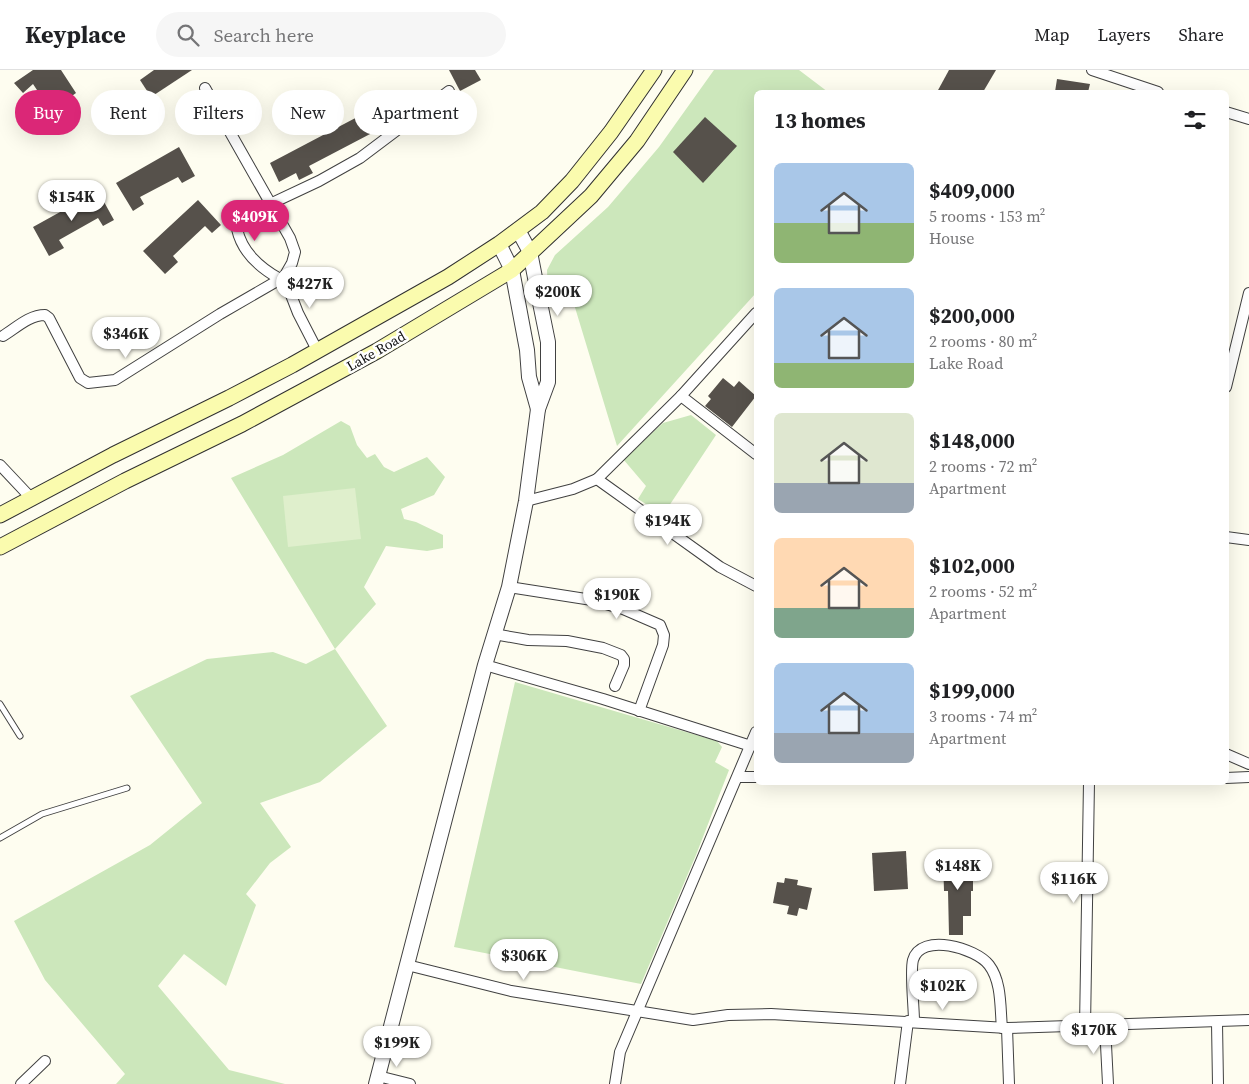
<!DOCTYPE html>
<meta charset="utf-8">
<style>
:root{--surface:#fff;--page:#f6f6f6;--text:#202124;--muted:#757577;--line:#e0e0e0;--accent:#db2777}
body{margin:0;font-family:"Source Serif 4",serif;background:var(--page);color:var(--text);height:100vh;display:flex;flex-direction:column;font-size:19px;white-space:nowrap}
*{box-sizing:border-box;margin:0}
p{font-size:16px;color:var(--muted)}
.icon{flex:none;width:28px;height:28px;fill:none;stroke:currentColor;stroke-width:2;stroke-linecap:round;stroke-linejoin:round}
.map{position:relative;flex:1;overflow:hidden}
.panel{position:absolute;left:754px;top:20px;width:475px;height:695px;display:flex;flex-direction:column;background:var(--surface);border-radius:8px;box-shadow:0 5px 20px #0002}
.panel>*{flex:none}
.top-card{position:absolute;left:15px;top:20px;width:475px;height:45px;display:flex;gap:10px}
.price{position:absolute;translate:-50% -42px;padding:0 11px;border-radius:18px;background:#fff;color:#222;font-size:16px;line-height:32px;filter:drop-shadow(0 1px 2px #0008)}
.price::after{content:'';position:absolute;left:50%;top:30px;width:15px;height:11px;margin-left:-8px;background:inherit;clip-path:polygon(0 0,100% 0,50% 100%)}
.price.on{background:var(--accent);color:#fff}
ul{padding:0;list-style:none}
li{display:flex;align-items:center;gap:15px;height:125px;padding:0 20px}
li span{display:grid;place-items:center;flex:none;width:140px;height:100px;border-radius:8px;color:#555}
li>.icon{margin-inline-start:auto}
span .icon{width:60px;height:60px;fill:#fffc;stroke-width:1}
li b{font-size:21px}
h2{display:flex;justify-content:space-between;align-items:center;height:60px;padding:0 20px;font-size:21px}
.tag{padding:0 18px;border-radius:22px;background:var(--surface);box-shadow:0 5px 20px #0002;font-size:18px;line-height:45px}
.tag.on{background:var(--accent);color:#fff}
header{display:flex;align-items:center;gap:30px;box-sizing:border-box;height:70px;padding:0 25px;background:var(--surface);border-bottom:1px solid var(--line)}
header strong{font-size:24px}
nav{display:flex;gap:28px;margin-inline-start:auto;font-size:18px}
.search{width:350px;height:45px;background:var(--page);display:flex;align-items:center;gap:12px;box-sizing:border-box;padding:0 18px;border-radius:28px;color:var(--muted);font-size:19px}
.map>svg:first-child{display:block}
.green{fill:#cce7bb}
.pitch{fill:#dfefcc}
.building{fill:#56514b}
.lines{fill:none;stroke-linecap:round;stroke-linejoin:round}
.service-casing{stroke:#414141;stroke-width:7}
.minor-casing{stroke:#414141;stroke-width:12}
.tertiary-casing{stroke:#414141;stroke-width:16}
.secondary-casing{stroke:#303030;stroke-width:17}
.service{stroke:#fff;stroke-width:5}
.minor{stroke:#fff;stroke-width:10}
.tertiary{stroke:#fff;stroke-width:14}
.secondary{stroke:#fafbae;stroke-width:15}
.labels{text-anchor:middle;dominant-baseline:central;stroke-width:5;stroke-linejoin:round;paint-order:stroke}
.street-label{font-size:14px;fill:#0e0e0e;stroke:#fff}
</style>
<header>
<strong>Keyplace</strong>
<div class="search"><svg class="icon" aria-label="search" viewBox="0 0 24 24"><circle cx="10" cy="10" r="6"/><path d="M15 15l6 6"/></svg>Search here</div>
<nav><a>Map</a><a>Layers</a><a>Share</a></nav>
</header>
<div class="map">
<svg width="1249" height="1014" viewBox="0 0 1249 1014">
<rect width="100%" height="100%" fill="#fefdf0"/>
<g class="green">
<polygon points="714,0 799,0 828,22 756,22 756,223 617,376 570,221 548,225 547,200 555,185 608,137 659,77"/>
<polygon points="691,345 716,365 663,445 638,429 646,416 623,389 663,353"/>
<polygon points="341,351 350,356 357,375 367,388 375,384 384,397 394,402 427,387 445,407 434,425 401,439 404,449 416,452 443,465 443,478 427,481 386,476 364,517 376,534 335,579 387,656 320,712 260,733 291,777 270,793 246,824 256,835 226,916 184,884 158,916 229,1000 285,1014 116,1014 125,1004 45,910 14,851 150,775 202,733 130,626 207,589 273,582 306,594 335,579 231,408 283,385"/>
<polygon points="515,612 717,671 722,677 715,692 729,700 696,785 641,914 454,877"/>
</g>
<polygon class="pitch" points="355,418 361,469 288,477 283,426"/>
<g class="building">
<polygon points="33,0 61,0 76,23 51,41 33,14 23,23 14,13"/>
<polygon points="154,0 192,0 151,27 140,10"/>
<polygon points="449,0 475,0 481,10 460,21"/>
<polygon points="949,0 996,0 983,22 937,22"/>
<polygon points="1057,9 1090,14 1088,22 1055,22"/>
<polygon points="363,44 372,63 309,96 313,103 299,110 296,103 279,112 270,93"/>
<polygon points="705,47 737,76 703,113 673,82"/>
<polygon points="179,77 195,106 182,113 178,107 140,127 144,134 133,141 116,113"/>
<polygon points="98,121 114,150 103,156 98,148 59,170 64,178 49,186 33,157"/>
<polygon points="198,130 221,155 212,163 205,156 173,186 178,192 165,204 143,181"/>
<polygon points="723,308 734,317 739,311 756,326 732,357 705,336 711,329 708,326"/>
<polygon points="906,781 908,819 874,821 872,783"/>
<polygon points="973,787 973,821 971,821 971,846 963,846 963,865 949,865 948,821 944,821 943,788"/>
<polygon points="785,808 798,810 797,815 812,818 807,840 799,838 797,846 787,844 789,836 773,833 777,812 784,813"/>
</g>
<g class="lines">
<defs>
<g id="service">
<polyline points="0,634 20,666"/>
<polyline points="0,768 42,744 127,718"/>
</g>
<g id="minor">
<polyline points="1092,0 1158,22"/>
<polyline points="1226,42 1249,49"/>
<polyline points="284,207 298,243 317,280"/>
<path d="M280,209C260,198 242,182 237,159L243,150L253,142L319,111L360,88L449,21"/>
<path d="M3,266C16,258 29,245 45,245L49,248L80,308L88,313L115,310L220,244L284,207L292,193L295,182L290,168L205,18"/>
<polyline points="1226,317 1249,223"/>
<polyline points="681,326 756,384"/>
<polyline points="0,395 32,429"/>
<polyline points="597,409 720,497 756,516"/>
<polyline points="526,431 573,419 597,409 681,326 756,243"/>
<polyline points="1226,467 1249,470"/>
<polyline points="509,517 592,530 623,539 660,555 664,565 663,575 639,641"/>
<polyline points="494,564 528,570 567,571 603,578 621,585 624,589 624,595 615,616"/>
<polyline points="485,595 603,629 751,676"/>
<polyline points="1226,684 1249,694"/>
<polyline points="738,707 756,707"/>
<polyline points="1226,708 1249,707"/>
<polyline points="407,895 511,921 693,950 728,945 771,944 1007,958 1249,950"/>
<path d="M914,951C914,938 910,901 913,890C921,862 976,878 989,895C1002,912 1000,938 1002,958"/>
<polyline points="1217,953 1218,1014"/>
<polyline points="1105,955 1108,1014"/>
<polyline points="1085,957 1089,712"/>
<polyline points="1007,958 1009,1014"/>
<polyline points="378,1006 410,1014"/>
<polyline points="21,1014 45,991"/>
<polyline points="615,1014 620,982 756,662"/>
<polyline points="900,1014 908,951"/>
</g>
<g id="tertiary">
<polyline points="499,174 512,200 527,280 529,307 538,339"/>
<polyline points="376,1014 485,595 509,517 526,431 538,339 548,312 548,272 538,223 530,182 518,160"/>
</g>
<g id="secondary">
<polyline points="0,445 113,385 229,328 292,295 448,207 499,174 542,142 572,111 611,62 654,0"/>
<polyline points="0,477 125,411 242,354 305,320 377,281 512,200 591,126 637,71 685,0"/>
</g>
</defs>
<use href="#service" class="service-casing"/>
<use href="#minor" class="minor-casing"/>
<use href="#tertiary" class="tertiary-casing"/>
<use href="#secondary" class="secondary-casing"/>
<use href="#service" class="service"/>
<use href="#minor" class="minor"/>
<use href="#tertiary" class="tertiary"/>
<use href="#secondary" class="secondary"/>
</g>
<g class="labels">
<g class="street-label">
<text transform="translate(376 281) rotate(-30)">Lake Road</text>
</g>
</g>
</svg>
<b class="price" style="left:72px;top:152px">$154K</b>
<b class="price on" style="left:255px;top:172px">$409K</b>
<b class="price" style="left:310px;top:239px">$427K</b>
<b class="price" style="left:558px;top:247px">$200K</b>
<b class="price" style="left:126px;top:289px">$346K</b>
<b class="price" style="left:668px;top:476px">$194K</b>
<b class="price" style="left:617px;top:550px">$190K</b>
<b class="price" style="left:958px;top:821px">$148K</b>
<b class="price" style="left:1074px;top:834px">$116K</b>
<b class="price" style="left:524px;top:911px">$306K</b>
<b class="price" style="left:943px;top:941px">$102K</b>
<b class="price" style="left:1094px;top:985px">$170K</b>
<b class="price" style="left:397px;top:998px">$199K</b>
<div class="top-card">
<a class="tag on">Buy</a>
<a class="tag">Rent</a>
<a class="tag">Filters</a>
<a class="tag">New</a>
<a class="tag">Apartment</a>
</div>
<section class="panel">
<h2>13 homes<svg class="icon" aria-label="filters" viewBox="0 0 24 24"><path d="M4 7h16M4 17h16"/><circle cx="9" cy="7" r="2"/><circle cx="15" cy="17" r="2"/></svg></h2>
<ul>
<li><span style="background:linear-gradient(#a9c7e8 60%,#8fb573 0)"><svg class="icon" aria-label="home" viewBox="0 0 24 24"><path d="M3 11l9-7 9 7M6 9v11h12V9"/></svg></span><div><b>$409,000</b><p>5 rooms · 153 m²</p><p>House</p></div></li>
<li><span style="background:linear-gradient(#a9c7e8 75%,#8fb573 0)"><svg class="icon" aria-label="home" viewBox="0 0 24 24"><path d="M3 11l9-7 9 7M6 9v11h12V9"/></svg></span><div><b>$200,000</b><p>2 rooms · 80 m²</p><p>Lake Road</p></div></li>
<li><span style="background:linear-gradient(#dfe7d0 70%,#9aa5b1 0)"><svg class="icon" aria-label="home" viewBox="0 0 24 24"><path d="M3 11l9-7 9 7M6 9v11h12V9"/></svg></span><div><b>$148,000</b><p>2 rooms · 72 m²</p><p>Apartment</p></div></li>
<li><span style="background:linear-gradient(#ffd9b3 70%,#7fa58c 0)"><svg class="icon" aria-label="home" viewBox="0 0 24 24"><path d="M3 11l9-7 9 7M6 9v11h12V9"/></svg></span><div><b>$102,000</b><p>2 rooms · 52 m²</p><p>Apartment</p></div></li>
<li><span style="background:linear-gradient(#a9c7e8 70%,#9aa5b1 0)"><svg class="icon" aria-label="home" viewBox="0 0 24 24"><path d="M3 11l9-7 9 7M6 9v11h12V9"/></svg></span><div><b>$199,000</b><p>3 rooms · 74 m²</p><p>Apartment</p></div></li>
</ul>
</section>
</div>
